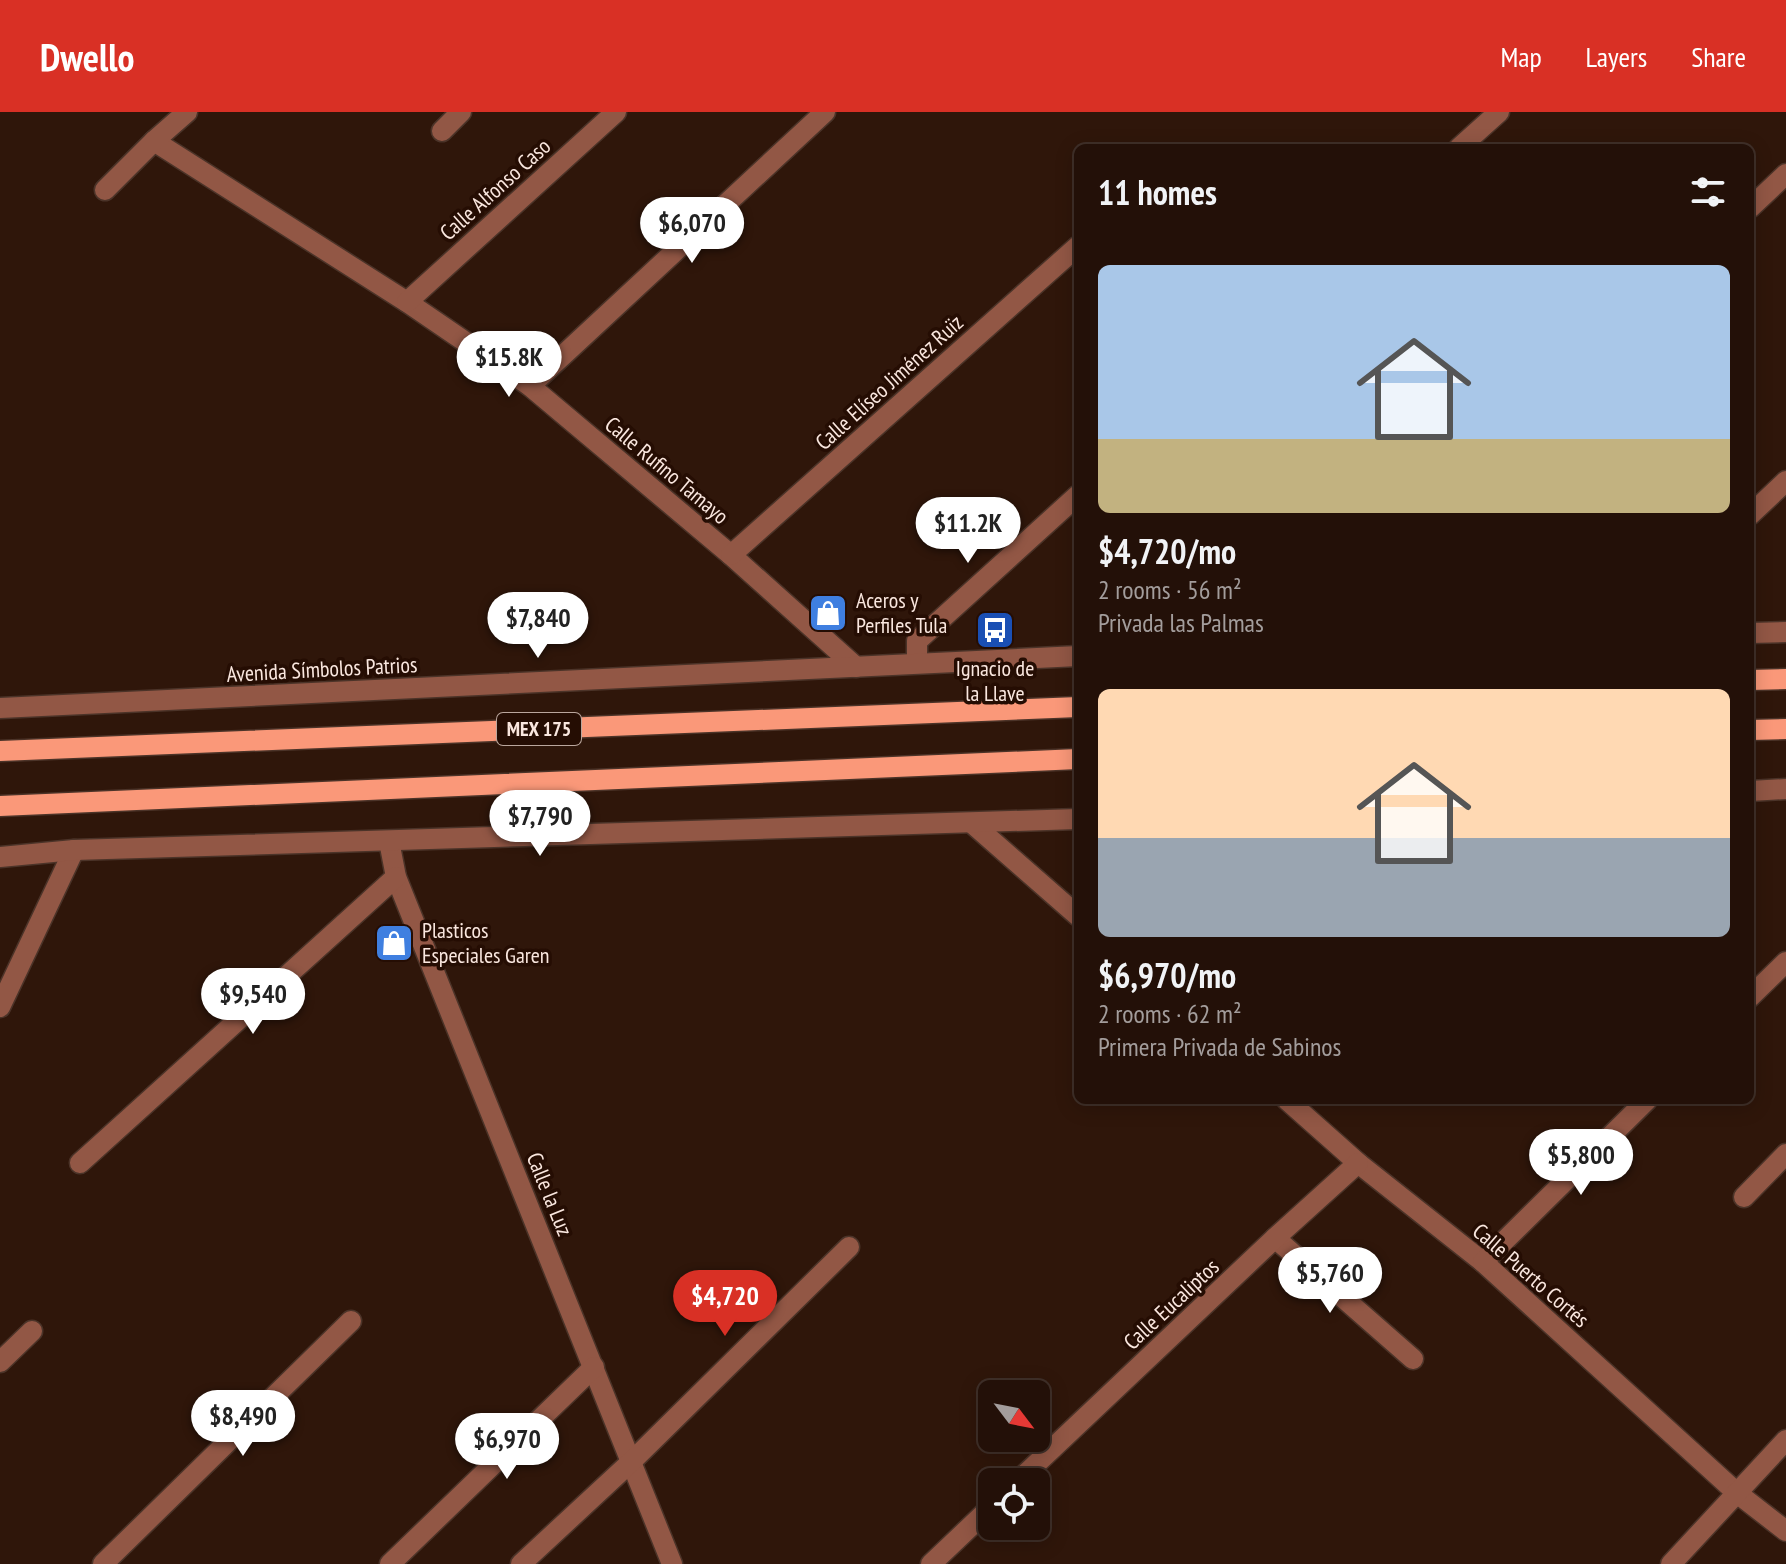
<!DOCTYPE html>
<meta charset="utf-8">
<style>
:root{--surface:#231008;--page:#2f1e16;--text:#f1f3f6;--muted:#a39d9c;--line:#403029;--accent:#d93025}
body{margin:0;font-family:"PT Sans Narrow",sans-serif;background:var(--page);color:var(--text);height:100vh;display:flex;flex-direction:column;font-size:30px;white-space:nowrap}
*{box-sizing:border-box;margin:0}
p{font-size:26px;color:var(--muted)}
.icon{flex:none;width:44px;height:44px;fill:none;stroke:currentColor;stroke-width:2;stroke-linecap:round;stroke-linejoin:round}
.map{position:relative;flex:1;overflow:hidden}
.sheet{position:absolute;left:1074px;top:32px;width:680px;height:960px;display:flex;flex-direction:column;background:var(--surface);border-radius:12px;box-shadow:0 4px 20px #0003,0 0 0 2px var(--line)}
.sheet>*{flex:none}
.needle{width:52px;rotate:122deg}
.buttons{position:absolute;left:978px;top:1268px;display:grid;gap:16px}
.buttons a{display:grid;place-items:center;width:72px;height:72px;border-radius:12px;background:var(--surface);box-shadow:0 4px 20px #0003,0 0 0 2px var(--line);font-size:40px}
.price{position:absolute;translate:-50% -68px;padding:0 18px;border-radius:28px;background:#fff;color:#222;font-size:26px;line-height:52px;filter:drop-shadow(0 2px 4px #0008)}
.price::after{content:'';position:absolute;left:50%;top:48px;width:24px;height:18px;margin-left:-12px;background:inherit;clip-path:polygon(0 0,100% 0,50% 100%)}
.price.on{background:var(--accent);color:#fff}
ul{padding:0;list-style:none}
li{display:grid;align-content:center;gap:16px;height:424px;padding:0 24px}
li span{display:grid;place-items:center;height:248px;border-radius:12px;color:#555}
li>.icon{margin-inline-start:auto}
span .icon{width:144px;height:144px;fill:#fffc;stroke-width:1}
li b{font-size:34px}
h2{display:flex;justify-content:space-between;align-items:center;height:96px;padding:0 24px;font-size:34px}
header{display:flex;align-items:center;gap:48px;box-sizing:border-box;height:112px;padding:0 40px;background:var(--accent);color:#fff}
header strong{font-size:38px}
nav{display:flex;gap:44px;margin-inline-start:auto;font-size:28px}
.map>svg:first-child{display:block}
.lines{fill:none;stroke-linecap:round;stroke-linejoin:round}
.minor-casing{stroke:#4b3328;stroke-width:23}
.tertiary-casing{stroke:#4b3328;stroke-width:23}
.primary-casing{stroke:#4b3328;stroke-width:23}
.minor{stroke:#925745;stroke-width:20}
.tertiary{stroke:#925745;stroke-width:20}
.primary{stroke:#fa9879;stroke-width:20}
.labels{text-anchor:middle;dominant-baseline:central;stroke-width:7;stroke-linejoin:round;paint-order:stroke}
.shield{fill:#250d03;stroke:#baa69d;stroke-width:2}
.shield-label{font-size:20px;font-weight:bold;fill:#fae7df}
.street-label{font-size:22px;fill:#fae7df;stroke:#250d03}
.poi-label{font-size:22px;fill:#fae7df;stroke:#250d03;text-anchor:start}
</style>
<header>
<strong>Dwello</strong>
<nav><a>Map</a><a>Layers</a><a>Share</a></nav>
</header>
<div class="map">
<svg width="1786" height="1452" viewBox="0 0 1786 1452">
<rect width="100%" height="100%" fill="#2f160a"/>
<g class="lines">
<defs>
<g id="minor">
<polyline points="442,19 461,0"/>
<polyline points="154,29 407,190 530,274 731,443 856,555"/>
<polyline points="1459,36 1499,0"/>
<polyline points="105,78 154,29 187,0"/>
<polyline points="1750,96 1786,62"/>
<polyline points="407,190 616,0"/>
<polyline points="530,274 825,0"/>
<polyline points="1750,403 1786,369"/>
<polyline points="731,443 1078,134"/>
<polyline points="917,551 917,529 1078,383"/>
<polyline points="973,712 1078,804"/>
<polyline points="389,729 396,765 672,1452"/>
<polyline points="1750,885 1786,850"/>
<polyline points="0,895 74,738"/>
<polyline points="1287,988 1358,1051 1483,1150 1737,1381 1786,1419"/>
<polyline points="80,1051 396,765"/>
<polyline points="1744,1085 1786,1042"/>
<polyline points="1275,1126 1413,1247"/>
<polyline points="1483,1150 1647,988"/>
<polyline points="0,1250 32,1219"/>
<polyline points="1017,1370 1275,1126 1358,1051"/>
<polyline points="103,1452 351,1209"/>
<polyline points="390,1452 594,1255"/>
<polyline points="521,1452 632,1349 849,1135"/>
<polyline points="931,1452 992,1394"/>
</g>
<g id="tertiary">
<polyline points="1750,521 1786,520"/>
<polyline points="0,596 1078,544"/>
<polyline points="1750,679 1786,677"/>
<polyline points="0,745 74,738 1078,707"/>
<polyline points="1671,1452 1786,1328"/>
</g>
<g id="primary">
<polyline points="1750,568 1786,567"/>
<polyline points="1750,618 1786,617"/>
<polyline points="0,639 1078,595"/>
<polyline points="0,694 1078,647"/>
</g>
</defs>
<use href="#minor" class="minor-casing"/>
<use href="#tertiary" class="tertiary-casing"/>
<use href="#primary" class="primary-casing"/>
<use href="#minor" class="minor"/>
<use href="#tertiary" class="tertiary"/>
<use href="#primary" class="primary"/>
</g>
<defs>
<symbol id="shop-square" viewBox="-11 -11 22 22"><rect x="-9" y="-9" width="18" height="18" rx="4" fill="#3f7fe0" stroke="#250d03"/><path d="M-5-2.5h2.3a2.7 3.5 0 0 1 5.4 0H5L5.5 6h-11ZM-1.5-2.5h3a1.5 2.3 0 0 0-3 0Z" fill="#fff"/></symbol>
<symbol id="bus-square" viewBox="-11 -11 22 22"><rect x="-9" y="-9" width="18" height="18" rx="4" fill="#1a4fb4" stroke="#250d03"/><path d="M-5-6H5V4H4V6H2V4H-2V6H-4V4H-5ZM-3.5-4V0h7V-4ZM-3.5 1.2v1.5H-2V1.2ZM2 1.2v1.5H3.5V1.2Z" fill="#fff"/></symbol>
</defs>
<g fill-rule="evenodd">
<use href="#shop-square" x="806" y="479" width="44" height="44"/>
<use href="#bus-square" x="973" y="496" width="44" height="44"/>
<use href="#shop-square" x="372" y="809" width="44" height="44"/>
</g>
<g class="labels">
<rect class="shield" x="497" y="601" width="84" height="32" rx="6"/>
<g class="shield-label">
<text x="539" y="617">MEX 175</text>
</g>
<g class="street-label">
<text transform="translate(495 77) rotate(-42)">Calle Alfonso Caso</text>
<text transform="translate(889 270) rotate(-42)">Calle Elíseo Jiménez Ruïz</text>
<text transform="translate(667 358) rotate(40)">Calle Rufino Tamayo</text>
<text transform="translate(322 557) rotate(-3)">Avenida Símbolos Patrios</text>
<text transform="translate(550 1082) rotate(68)">Calle la Luz</text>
<text transform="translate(1531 1163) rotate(41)">Calle Puerto Cortés</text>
<text transform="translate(1171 1192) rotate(-43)">Calle Eucaliptos</text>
</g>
<g class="poi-label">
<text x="856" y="488">Aceros y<tspan x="856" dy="25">Perfiles Tula</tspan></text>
<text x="995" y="556" text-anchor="middle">Ignacio de<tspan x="995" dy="25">la Llave</tspan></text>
<text x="422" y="818">Plasticos<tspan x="422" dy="25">Especiales Garen</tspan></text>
</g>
</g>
</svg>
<div class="buttons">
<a><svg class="needle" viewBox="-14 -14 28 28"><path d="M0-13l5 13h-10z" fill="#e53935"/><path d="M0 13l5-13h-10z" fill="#a39d9c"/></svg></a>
<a><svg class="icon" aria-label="locate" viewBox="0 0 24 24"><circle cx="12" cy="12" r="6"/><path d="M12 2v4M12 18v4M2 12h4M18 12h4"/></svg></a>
</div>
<b class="price" style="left:692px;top:153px">$6,070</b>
<b class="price" style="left:509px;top:287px">$15.8K</b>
<b class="price" style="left:968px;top:453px">$11.2K</b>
<b class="price" style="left:538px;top:548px">$7,840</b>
<b class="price" style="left:540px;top:746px">$7,790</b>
<b class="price" style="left:253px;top:924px">$9,540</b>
<b class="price" style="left:1581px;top:1085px">$5,800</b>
<b class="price" style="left:1330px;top:1203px">$5,760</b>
<b class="price on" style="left:725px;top:1226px">$4,720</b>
<b class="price" style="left:243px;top:1346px">$8,490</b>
<b class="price" style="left:507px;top:1369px">$6,970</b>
<section class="sheet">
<h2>11 homes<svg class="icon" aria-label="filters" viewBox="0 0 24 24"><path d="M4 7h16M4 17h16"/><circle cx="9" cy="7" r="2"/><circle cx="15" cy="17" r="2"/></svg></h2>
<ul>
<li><span style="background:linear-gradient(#a9c7e8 70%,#c2b280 0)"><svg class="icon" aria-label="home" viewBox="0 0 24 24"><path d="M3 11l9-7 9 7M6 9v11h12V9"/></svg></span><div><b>$4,720/mo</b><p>2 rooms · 56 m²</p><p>Privada las Palmas</p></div></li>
<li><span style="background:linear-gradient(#ffd9b3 60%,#9aa5b1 0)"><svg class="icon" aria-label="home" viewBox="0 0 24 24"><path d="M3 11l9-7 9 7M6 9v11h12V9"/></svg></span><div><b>$6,970/mo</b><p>2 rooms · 62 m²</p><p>Primera Privada de Sabinos</p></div></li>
</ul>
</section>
</div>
